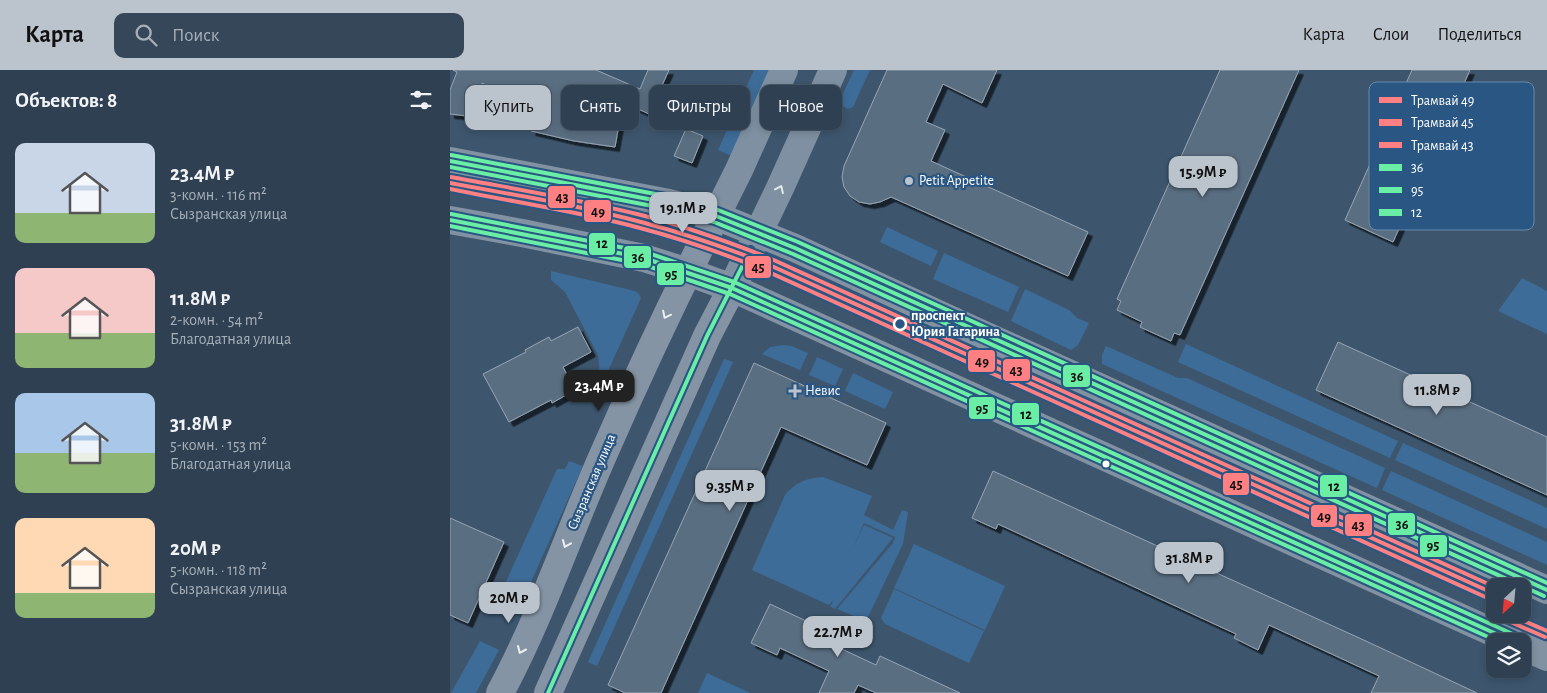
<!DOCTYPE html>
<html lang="ru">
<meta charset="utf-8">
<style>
:root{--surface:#2e4052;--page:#364759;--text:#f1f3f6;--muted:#a7afb8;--line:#495969;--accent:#bbc4cc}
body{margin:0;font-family:"Alegreya Sans",sans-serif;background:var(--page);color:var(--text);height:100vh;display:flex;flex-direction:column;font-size:19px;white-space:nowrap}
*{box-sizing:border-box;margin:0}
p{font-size:16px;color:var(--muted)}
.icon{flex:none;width:28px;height:28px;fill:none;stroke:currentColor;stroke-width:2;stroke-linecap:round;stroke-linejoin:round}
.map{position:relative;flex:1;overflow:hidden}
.sheet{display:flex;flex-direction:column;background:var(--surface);width:450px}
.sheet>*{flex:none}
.guide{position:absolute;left:15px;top:15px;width:475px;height:45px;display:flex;gap:10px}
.needle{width:32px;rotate:206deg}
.tools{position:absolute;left:1036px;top:508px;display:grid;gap:10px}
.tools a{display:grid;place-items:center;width:45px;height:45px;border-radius:10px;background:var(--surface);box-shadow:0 2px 8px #0003,0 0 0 1px var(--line);font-size:25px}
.price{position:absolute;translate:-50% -42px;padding:0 11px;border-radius:10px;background:var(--accent);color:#111;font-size:16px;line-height:32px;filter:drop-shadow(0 1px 2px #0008)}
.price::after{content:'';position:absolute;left:50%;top:30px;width:15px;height:11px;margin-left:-8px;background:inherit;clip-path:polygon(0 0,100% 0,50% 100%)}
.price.selected{background:#222;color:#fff}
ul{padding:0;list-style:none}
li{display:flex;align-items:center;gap:15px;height:125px;padding:0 15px}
li span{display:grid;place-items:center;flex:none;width:140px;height:100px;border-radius:10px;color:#555}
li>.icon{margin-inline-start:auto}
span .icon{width:60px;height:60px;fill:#fffc;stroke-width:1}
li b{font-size:21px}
h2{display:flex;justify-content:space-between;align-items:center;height:60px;padding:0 15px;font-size:21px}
.tag{padding:0 18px;border-radius:10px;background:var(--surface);box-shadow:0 2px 8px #0003,0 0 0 1px var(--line);font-size:18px;line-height:45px}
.tag.selected{background:var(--accent);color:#111}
header{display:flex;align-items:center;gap:30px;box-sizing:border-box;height:70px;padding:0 25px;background:var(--accent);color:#111}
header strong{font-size:24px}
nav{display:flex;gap:28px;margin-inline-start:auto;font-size:18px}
.search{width:350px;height:45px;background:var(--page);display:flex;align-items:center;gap:12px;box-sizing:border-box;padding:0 18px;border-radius:10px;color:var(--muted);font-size:19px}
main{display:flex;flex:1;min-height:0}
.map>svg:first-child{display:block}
.green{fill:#3e6c98}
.building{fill:#5a6e81;stroke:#97a5b3;filter:url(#shadow)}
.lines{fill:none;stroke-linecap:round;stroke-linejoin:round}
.tertiary{stroke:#8494a4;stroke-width:28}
.secondary{stroke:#7e90a1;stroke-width:28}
.primary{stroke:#8292a2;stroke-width:28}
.bus-1-casing{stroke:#295682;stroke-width:8}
.bus-2-casing{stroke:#295682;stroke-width:8}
.bus-3-casing{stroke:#295682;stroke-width:8}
.bus-1{stroke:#6aeea5;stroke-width:4}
.bus-2{stroke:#6aeea5;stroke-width:4}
.bus-3{stroke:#6aeea5;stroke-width:4}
.tram-1-casing{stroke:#295682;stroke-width:8}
.tram-2-casing{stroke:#295682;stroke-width:8}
.tram-3-casing{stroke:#295682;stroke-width:8}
.tram-1{stroke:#ff8082;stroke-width:4}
.tram-2{stroke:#ff8082;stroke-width:4}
.tram-3{stroke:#ff8082;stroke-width:4}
.oneway{stroke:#e5e9ec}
.oneway2{stroke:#edeff1}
.poi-dot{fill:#bbc4cc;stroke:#295682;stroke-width:2}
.stop-dot{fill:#295682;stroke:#fff;stroke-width:2.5}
.bus-dot{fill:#fff;stroke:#295682;stroke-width:2}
.labels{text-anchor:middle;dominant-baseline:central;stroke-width:4.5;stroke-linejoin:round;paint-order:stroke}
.poi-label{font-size:14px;fill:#fff;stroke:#295682;text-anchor:start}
.stop-label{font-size:14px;font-weight:bold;fill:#fff;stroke:#295682;text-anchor:start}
.street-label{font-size:14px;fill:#fff;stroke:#295682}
.key{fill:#295682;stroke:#6989a8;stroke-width:1}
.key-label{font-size:14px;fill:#fff}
.line-badge{stroke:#295682;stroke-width:2}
.pale-badge-label{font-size:14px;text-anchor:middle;font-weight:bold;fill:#111}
</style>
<header>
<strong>Карта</strong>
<div class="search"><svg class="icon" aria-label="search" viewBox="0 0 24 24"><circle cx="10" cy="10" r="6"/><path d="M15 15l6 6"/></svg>Поиск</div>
<nav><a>Карта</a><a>Слои</a><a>Поделиться</a></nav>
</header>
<main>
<section class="sheet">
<h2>Объектов: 8<svg class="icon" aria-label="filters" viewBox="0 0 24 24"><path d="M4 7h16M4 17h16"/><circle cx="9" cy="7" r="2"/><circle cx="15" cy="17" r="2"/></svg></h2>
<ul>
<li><span style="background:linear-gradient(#c9d6e8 70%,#8fb573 0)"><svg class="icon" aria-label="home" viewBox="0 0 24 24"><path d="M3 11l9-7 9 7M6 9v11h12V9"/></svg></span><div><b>23.4M ₽</b><p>3-комн. · 116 m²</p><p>Сызранская улица</p></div></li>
<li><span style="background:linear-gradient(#f6c9c9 65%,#8fb573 0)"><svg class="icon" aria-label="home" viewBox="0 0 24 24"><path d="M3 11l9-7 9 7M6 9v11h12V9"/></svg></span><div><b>11.8M ₽</b><p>2-комн. · 54 m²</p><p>Благодатная улица</p></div></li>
<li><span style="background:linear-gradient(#a9c7e8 60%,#8fb573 0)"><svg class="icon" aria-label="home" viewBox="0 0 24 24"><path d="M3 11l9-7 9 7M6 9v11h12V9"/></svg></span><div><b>31.8M ₽</b><p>5-комн. · 153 m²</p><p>Благодатная улица</p></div></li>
<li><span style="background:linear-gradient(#ffd9b3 75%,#8fb573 0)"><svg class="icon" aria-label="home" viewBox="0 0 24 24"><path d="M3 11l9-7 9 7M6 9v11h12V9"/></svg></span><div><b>20M ₽</b><p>5-комн. · 118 m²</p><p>Сызранская улица</p></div></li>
</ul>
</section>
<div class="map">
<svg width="1097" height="623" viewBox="0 0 1097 623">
<defs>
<filter id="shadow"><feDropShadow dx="4.5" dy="4.5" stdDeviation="0" flood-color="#0009"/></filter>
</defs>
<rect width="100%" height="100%" fill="#3d566e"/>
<g class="green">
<polygon points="304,0 320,0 282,86 268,80"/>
<polygon points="404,0 420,0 403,37 398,39 388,34"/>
<polygon points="437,157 488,181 481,196 430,172"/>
<polygon points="494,183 569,217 558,242 483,209"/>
<polygon points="101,201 185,221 189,224 191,228 149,321 150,303 148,285 115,222 101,210"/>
<polygon points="1072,208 1097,221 1097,264 1048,241"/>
<polygon points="575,219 619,240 627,248 639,253 628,275 621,280 561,251"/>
<polygon points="736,274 948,371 940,388 728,292"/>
<polygon points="333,275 341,276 358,283 350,300 312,284 320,277"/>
<polygon points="656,276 728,308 737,308 935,398 927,418 652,294 652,285"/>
<polygon points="367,287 393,299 385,316 359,305"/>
<polygon points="274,289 283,292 147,596 138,592"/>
<polygon points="403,303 443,322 435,339 395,321"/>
<polygon points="953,373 1097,438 1097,459 945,390"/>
<polygon points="119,391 133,396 76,523 55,514 107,399 115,399"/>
<polygon points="941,401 1097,472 1097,495 932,420"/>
<path d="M373,407L422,426L414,445L443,460L452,440L458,442L453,474L416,551L387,539L443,473L445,467L414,453L402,480L414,455L443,468L385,539L380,536L383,532L382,531L379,535L302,500L335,425C346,412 357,408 373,407Z"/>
<polygon points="464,474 555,516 535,560 444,518"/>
<polygon points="444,519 534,561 519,593 435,554 431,548"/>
<polygon points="30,571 49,580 26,623 1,623"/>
<polygon points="257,603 300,623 248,623"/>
</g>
<g class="building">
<polygon points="3,0 146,0 190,19 198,0 219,0 199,44 173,32 165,77 124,71 81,61 87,37 32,13 17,46 0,44 0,20 7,2"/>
<polygon points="437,0 547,0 532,33 493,14 476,52 495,60 481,91 638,162 618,206 441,127 430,132 420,134 409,132 400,126 394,117 392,107 394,96"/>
<polygon points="770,0 849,0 730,265 724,263 721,271 690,257 692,252 667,240 671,231 667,229"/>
<polygon points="962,0 1020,0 943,172 895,150"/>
<polygon points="236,59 253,66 242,93 224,86"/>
<polygon points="128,257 141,282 113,297 125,320 102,333 101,330 59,352 33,304 76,282 75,280 99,267 101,271"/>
<polygon points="888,272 1097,367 1097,425 866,320"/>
<polygon points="304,293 436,353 417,395 331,357 211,623 175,623 158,615"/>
<polygon points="543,401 918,572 1027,623 921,623 929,606 819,555 808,580 784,568 786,564 548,454 546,459 522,448"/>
<polygon points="0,448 54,472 18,553 0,545"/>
<polygon points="320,534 386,565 381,574 426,595 430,586 510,623 426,623 408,615 404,623 369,623 379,601 330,578 327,585 301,573"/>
</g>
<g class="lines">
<g class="tertiary">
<path d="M50,623C91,547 119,462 154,383C189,303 226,224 266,146"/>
<polyline points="98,623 257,266 282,218"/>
</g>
<g class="secondary">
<polyline points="266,146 289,100 334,0"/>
<polyline points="282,218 330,118 383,0"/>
</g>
<g class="primary">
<polyline points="0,91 219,133 266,146 345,178 501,250 1097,520"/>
<polyline points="0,150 72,163 194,188 238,202 282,218 1062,571"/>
<polyline points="1072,576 1097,587"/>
</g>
<defs>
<g id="bus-1">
<polyline points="0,91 219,133 266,146 345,178 1097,520"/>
<polyline points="0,150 194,188 282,218 1062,571"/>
<polyline points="98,623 257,266 301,179"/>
</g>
<g id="bus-2">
<polyline points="0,97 218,139 264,152 343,184 1094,526"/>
<polyline points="0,156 192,194 280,224 1047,571"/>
</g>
<g id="bus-3">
<polyline points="1,85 221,127 268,140 348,172 1097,513"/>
<polyline points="1,144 195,182 284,212 1065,565"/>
</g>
</defs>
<use href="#bus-1" class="bus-1-casing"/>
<use href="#bus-2" class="bus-2-casing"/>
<use href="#bus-3" class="bus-3-casing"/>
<use href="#bus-1" class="bus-1"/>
<use href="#bus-2" class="bus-2"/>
<use href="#bus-3" class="bus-3"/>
<defs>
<g id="tram-1">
<path d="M0,113C64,125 128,135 191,152C233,163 274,177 315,193L1045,524"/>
<polyline points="1058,544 1097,561"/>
</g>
<g id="tram-2">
<path d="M0,119C63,132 127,141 190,158C232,169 272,183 312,199L1042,530"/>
<polyline points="1056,550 1095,567"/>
</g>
<path id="tram-3" d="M1,107C65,119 128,129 191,145C234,156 276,171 317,187L1045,517"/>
</defs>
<use href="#tram-1" class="tram-1-casing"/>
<use href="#tram-2" class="tram-2-casing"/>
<use href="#tram-3" class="tram-3-casing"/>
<use href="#tram-1" class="tram-1"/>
<use href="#tram-2" class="tram-2"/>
<use href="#tram-3" class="tram-3"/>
</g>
<defs><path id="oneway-chevron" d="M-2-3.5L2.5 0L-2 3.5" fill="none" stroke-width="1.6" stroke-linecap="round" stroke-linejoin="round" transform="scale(1.25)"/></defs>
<use class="oneway" href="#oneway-chevron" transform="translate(330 119) rotate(-65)"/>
<g class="oneway2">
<use href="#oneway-chevron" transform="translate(216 245) rotate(116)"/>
<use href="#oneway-chevron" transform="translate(116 474) rotate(113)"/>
<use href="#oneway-chevron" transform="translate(71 580) rotate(114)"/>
</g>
<g class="poi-dot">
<circle cx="459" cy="111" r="5"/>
<path d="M342.5 313.5h5v5h5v5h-5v5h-5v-5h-5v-5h5z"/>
</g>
<circle class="stop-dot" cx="450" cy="254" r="6"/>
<circle class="bus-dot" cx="656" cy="394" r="4.5"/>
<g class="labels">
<g class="poi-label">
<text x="469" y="111">Petit Appetite</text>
<text x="355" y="321">Невис</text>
</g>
<g class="stop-label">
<text x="461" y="246">проспект<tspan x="461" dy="16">Юрия Гагарина</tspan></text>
</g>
<g class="street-label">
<text transform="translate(142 412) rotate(-67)">Сызранская улица</text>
</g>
</g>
<rect x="919" y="12" width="165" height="148" rx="8" class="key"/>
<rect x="929" y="27" width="23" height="6" fill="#ff8082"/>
<rect x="929" y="49" width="23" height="7" fill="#ff8082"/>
<rect x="929" y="72" width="23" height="6" fill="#ff8082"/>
<rect x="929" y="94" width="23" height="7" fill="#6aeea5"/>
<rect x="929" y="117" width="23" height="6" fill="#6aeea5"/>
<rect x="929" y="139" width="23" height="7" fill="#6aeea5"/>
<g class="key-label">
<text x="961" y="35">Трамвай 49</text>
<text x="961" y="57">Трамвай 45</text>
<text x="961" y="80">Трамвай 43</text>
<text x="961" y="102">36</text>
<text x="961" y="125">95</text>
<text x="961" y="147">12</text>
</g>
<g class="line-badge">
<rect x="97" y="115" width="29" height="24" rx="5" fill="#ff8082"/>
<rect x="133" y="129" width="29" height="24" rx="5" fill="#ff8082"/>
<rect x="138" y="162" width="28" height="24" rx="5" fill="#6aeea5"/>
<rect x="173" y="175" width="29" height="24" rx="5" fill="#6aeea5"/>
<rect x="294" y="185" width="28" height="24" rx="5" fill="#ff8082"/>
<rect x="206" y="192" width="29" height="24" rx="5" fill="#6aeea5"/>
<rect x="517" y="279" width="29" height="24" rx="5" fill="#ff8082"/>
<rect x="552" y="288" width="29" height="24" rx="5" fill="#ff8082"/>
<rect x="612" y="294" width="29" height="24" rx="5" fill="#6aeea5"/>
<rect x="518" y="326" width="28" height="24" rx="5" fill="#6aeea5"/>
<rect x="561" y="332" width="29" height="24" rx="5" fill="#6aeea5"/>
<rect x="772" y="402" width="28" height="24" rx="5" fill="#ff8082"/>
<rect x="869" y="404" width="29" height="24" rx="5" fill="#6aeea5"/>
<rect x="860" y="434" width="28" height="24" rx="5" fill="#ff8082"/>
<rect x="937" y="442" width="29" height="24" rx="5" fill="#6aeea5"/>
<rect x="894" y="443" width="29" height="24" rx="5" fill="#ff8082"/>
<rect x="969" y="464" width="29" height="24" rx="5" fill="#6aeea5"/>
</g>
<g class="pale-badge-label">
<text x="112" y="132">43</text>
<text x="148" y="146">49</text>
<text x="152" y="178">12</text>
<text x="188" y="192">36</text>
<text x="308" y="202">45</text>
<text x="221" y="209">95</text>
<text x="532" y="296">49</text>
<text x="566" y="305">43</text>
<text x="627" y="311">36</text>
<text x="532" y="343">95</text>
<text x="576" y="349">12</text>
<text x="786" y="419">45</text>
<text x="884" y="421">12</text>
<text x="874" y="451">49</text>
<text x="952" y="459">36</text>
<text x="908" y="460">43</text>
<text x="983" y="480">95</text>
</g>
</svg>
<div class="tools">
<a><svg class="needle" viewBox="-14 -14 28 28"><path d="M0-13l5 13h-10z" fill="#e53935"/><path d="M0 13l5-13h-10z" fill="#a7afb8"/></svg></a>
<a><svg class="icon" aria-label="layers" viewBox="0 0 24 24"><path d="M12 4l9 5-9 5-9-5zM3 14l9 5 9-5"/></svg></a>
</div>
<b class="price" style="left:753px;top:128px">15.9M ₽</b>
<b class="price" style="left:233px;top:164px">19.1M ₽</b>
<b class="price selected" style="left:149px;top:342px">23.4M ₽</b>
<b class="price" style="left:987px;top:346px">11.8M ₽</b>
<b class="price" style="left:280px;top:442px">9.35M ₽</b>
<b class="price" style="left:739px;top:514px">31.8M ₽</b>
<b class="price" style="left:59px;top:554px">20M ₽</b>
<b class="price" style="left:388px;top:588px">22.7M ₽</b>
<div class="guide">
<a class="tag selected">Купить</a>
<a class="tag">Снять</a>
<a class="tag">Фильтры</a>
<a class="tag">Новое</a>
</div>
</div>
</main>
